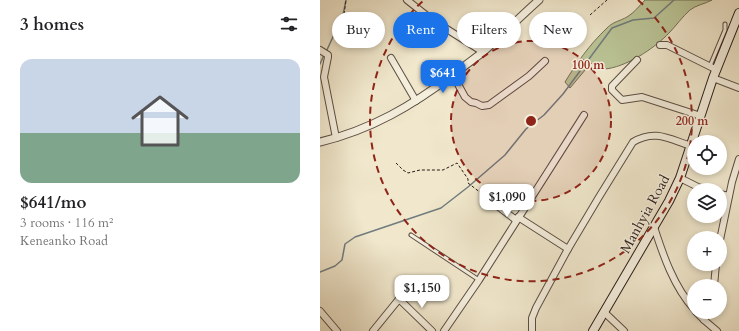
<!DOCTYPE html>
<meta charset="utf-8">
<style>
:root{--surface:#fff;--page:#f6f6f6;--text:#202124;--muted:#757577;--line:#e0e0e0;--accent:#1a73e8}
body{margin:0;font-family:Cardo,serif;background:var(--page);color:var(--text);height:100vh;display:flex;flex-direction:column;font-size:15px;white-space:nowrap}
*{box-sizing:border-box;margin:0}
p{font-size:13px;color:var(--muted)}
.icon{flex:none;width:22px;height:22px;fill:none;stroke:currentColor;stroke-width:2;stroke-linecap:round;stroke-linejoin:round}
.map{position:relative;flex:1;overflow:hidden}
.details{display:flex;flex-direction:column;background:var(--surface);width:320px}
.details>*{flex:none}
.hud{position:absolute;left:12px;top:12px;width:347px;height:36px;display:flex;gap:8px}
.buttons{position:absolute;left:367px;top:135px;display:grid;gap:8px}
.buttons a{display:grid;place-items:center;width:40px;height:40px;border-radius:50%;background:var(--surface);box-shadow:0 2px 6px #0003;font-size:20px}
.price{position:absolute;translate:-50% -34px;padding:0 9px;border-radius:8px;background:#fff;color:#222;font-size:13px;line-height:26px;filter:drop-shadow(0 1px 2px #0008)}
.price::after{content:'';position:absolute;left:50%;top:24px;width:12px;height:9px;margin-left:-6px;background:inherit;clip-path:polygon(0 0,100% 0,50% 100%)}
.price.on{background:var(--accent);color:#fff}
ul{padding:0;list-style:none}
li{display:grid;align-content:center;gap:8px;height:212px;padding:0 20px}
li+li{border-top:1px solid var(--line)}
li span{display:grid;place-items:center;height:124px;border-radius:12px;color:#555}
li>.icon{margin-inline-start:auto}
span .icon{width:72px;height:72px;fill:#fffc;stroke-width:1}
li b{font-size:17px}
h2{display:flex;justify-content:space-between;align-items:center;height:48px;padding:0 20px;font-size:17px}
.pill{padding:0 14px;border-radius:18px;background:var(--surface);box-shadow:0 2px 6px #0003;font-size:14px;line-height:36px}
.pill.on{background:var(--accent);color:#fff}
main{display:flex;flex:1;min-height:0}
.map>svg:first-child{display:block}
.green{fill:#bbc597;stroke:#727057}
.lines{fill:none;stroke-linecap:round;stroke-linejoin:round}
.stream{stroke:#707c7e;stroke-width:1.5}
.service-casing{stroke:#5b4e44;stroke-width:5}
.minor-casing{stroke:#5b4e44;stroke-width:8}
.tertiary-casing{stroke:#5b4e44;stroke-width:9}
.secondary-casing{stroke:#291b17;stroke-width:10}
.path{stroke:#291b17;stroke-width:1;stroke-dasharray:3 2;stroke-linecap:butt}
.service{stroke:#f5efde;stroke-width:3}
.minor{stroke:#f5efde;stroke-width:6}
.tertiary{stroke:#f5efde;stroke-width:7}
.secondary{stroke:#f5efde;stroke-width:8}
.ring{fill:none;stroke:#8f2418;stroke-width:2;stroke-dasharray:7 5}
.labels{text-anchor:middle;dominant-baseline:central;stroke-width:3;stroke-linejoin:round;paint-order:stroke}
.street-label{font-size:14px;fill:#291b17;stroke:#f5efde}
.centre{fill:#8f2418;stroke:#f5efde;stroke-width:2}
.ring-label{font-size:12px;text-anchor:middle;font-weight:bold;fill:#8f2418;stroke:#f5efde;stroke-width:3;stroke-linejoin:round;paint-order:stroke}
</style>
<main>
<section class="details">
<h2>3 homes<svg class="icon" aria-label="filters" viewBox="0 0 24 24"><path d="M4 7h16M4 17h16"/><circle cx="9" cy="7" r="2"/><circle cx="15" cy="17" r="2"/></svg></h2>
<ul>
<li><span style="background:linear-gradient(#c9d6e8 60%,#7fa58c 0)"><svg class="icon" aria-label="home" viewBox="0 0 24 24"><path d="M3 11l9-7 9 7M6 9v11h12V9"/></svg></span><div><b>$641/mo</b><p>3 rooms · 116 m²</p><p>Keneanko Road</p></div></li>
</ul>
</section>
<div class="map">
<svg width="419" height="331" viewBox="0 0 419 331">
<rect width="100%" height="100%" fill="#f0e7cc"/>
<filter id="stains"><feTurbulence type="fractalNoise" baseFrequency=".005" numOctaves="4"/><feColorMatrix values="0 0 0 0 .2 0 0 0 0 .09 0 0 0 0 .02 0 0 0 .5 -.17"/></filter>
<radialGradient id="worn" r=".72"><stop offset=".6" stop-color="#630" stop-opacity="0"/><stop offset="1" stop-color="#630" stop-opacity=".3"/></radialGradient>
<path class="green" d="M325,0H392C385,4 376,5 370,10C362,17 356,26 349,33C335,48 305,68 284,69C279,70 274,66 271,63L250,88L245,82C256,64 270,44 286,29C292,22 300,21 307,17C314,13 320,5 325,0Z"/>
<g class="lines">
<g class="stream">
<polyline points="6,52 23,15 26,0"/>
<polyline points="0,64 4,55"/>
<polyline points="0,272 15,266 22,260 25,244 35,237 121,208 148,187 185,155 206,129 224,115 243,94 292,28 313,20 334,18 354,0"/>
</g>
<defs>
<g id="service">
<polyline points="390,66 405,30 405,24"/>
<polyline points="91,235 159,280"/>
</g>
<g id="minor">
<polyline points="87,0 111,19 163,52"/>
<polyline points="340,45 347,45 397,70"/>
<polyline points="0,50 8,55 8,57 4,77 16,138"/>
<polyline points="71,58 96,101"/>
<polyline points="317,60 292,86 292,90 302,100 322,97 381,116"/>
<polyline points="133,75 145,97 151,102 156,103 162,106 169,105 209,76 225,61"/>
<polyline points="393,78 419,88"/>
<polyline points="360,178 378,187 388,190"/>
<polyline points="400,194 409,196"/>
<polyline points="175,204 196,220"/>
<polyline points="198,217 248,249"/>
<path d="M334,227C343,255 354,287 374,309"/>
<polyline points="400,240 412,182 419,159"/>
<polyline points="394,286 396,264"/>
<polyline points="0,311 17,331"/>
<polyline points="284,312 304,331"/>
<polyline points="376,312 384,320 397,331"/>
<polyline points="384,320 387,312"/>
<polyline points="53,331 79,299 112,331"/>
<polyline points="124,331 159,280 264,115"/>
<path d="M212,331V318L216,308L248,249L279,197L313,142C335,129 349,139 371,146"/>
</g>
<path id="tertiary" d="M0,142C51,130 93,105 134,74C144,66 154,59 163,52C182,35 200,17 219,0"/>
<polyline id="secondary" points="273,331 349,201 360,178 393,78 419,13"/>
</defs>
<use href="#service" class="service-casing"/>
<use href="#minor" class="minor-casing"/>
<use href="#tertiary" class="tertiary-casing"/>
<use href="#secondary" class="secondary-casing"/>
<g class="path">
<polyline points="270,15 287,0"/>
<polyline points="14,37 24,15 26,0"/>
<polyline points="76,163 83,170 88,173 100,170 123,170 137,163 148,179 148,183 170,200"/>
</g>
<use href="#service" class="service"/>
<use href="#minor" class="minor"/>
<use href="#tertiary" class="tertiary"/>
<use href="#secondary" class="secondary"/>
</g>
<circle cx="211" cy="121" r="80" fill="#8f2418" fill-opacity=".12"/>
<g class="ring">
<circle cx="211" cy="121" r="80"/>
<path d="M318 0A161 161 0 1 1 104 0"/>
</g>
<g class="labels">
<g class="street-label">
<text transform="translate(325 214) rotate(-61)">Manhyia Road</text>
</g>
</g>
<circle cx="211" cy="121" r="6" class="centre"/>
<g class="ring-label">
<text x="268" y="69">100 m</text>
<text x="372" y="125">200 m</text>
</g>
<rect width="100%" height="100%" filter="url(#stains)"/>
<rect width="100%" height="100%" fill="url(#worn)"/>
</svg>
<div class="buttons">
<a><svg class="icon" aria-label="locate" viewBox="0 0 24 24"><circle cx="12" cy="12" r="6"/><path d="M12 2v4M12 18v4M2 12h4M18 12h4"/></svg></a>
<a><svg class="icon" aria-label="layers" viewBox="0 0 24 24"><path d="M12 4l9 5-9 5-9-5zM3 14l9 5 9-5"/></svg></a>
<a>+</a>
<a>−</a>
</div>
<b class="price on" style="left:123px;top:94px">$641</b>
<b class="price" style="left:187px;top:218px">$1,090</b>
<b class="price" style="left:102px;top:309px">$1,150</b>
<div class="hud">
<a class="pill">Buy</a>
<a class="pill on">Rent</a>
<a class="pill">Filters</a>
<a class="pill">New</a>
</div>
</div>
</main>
